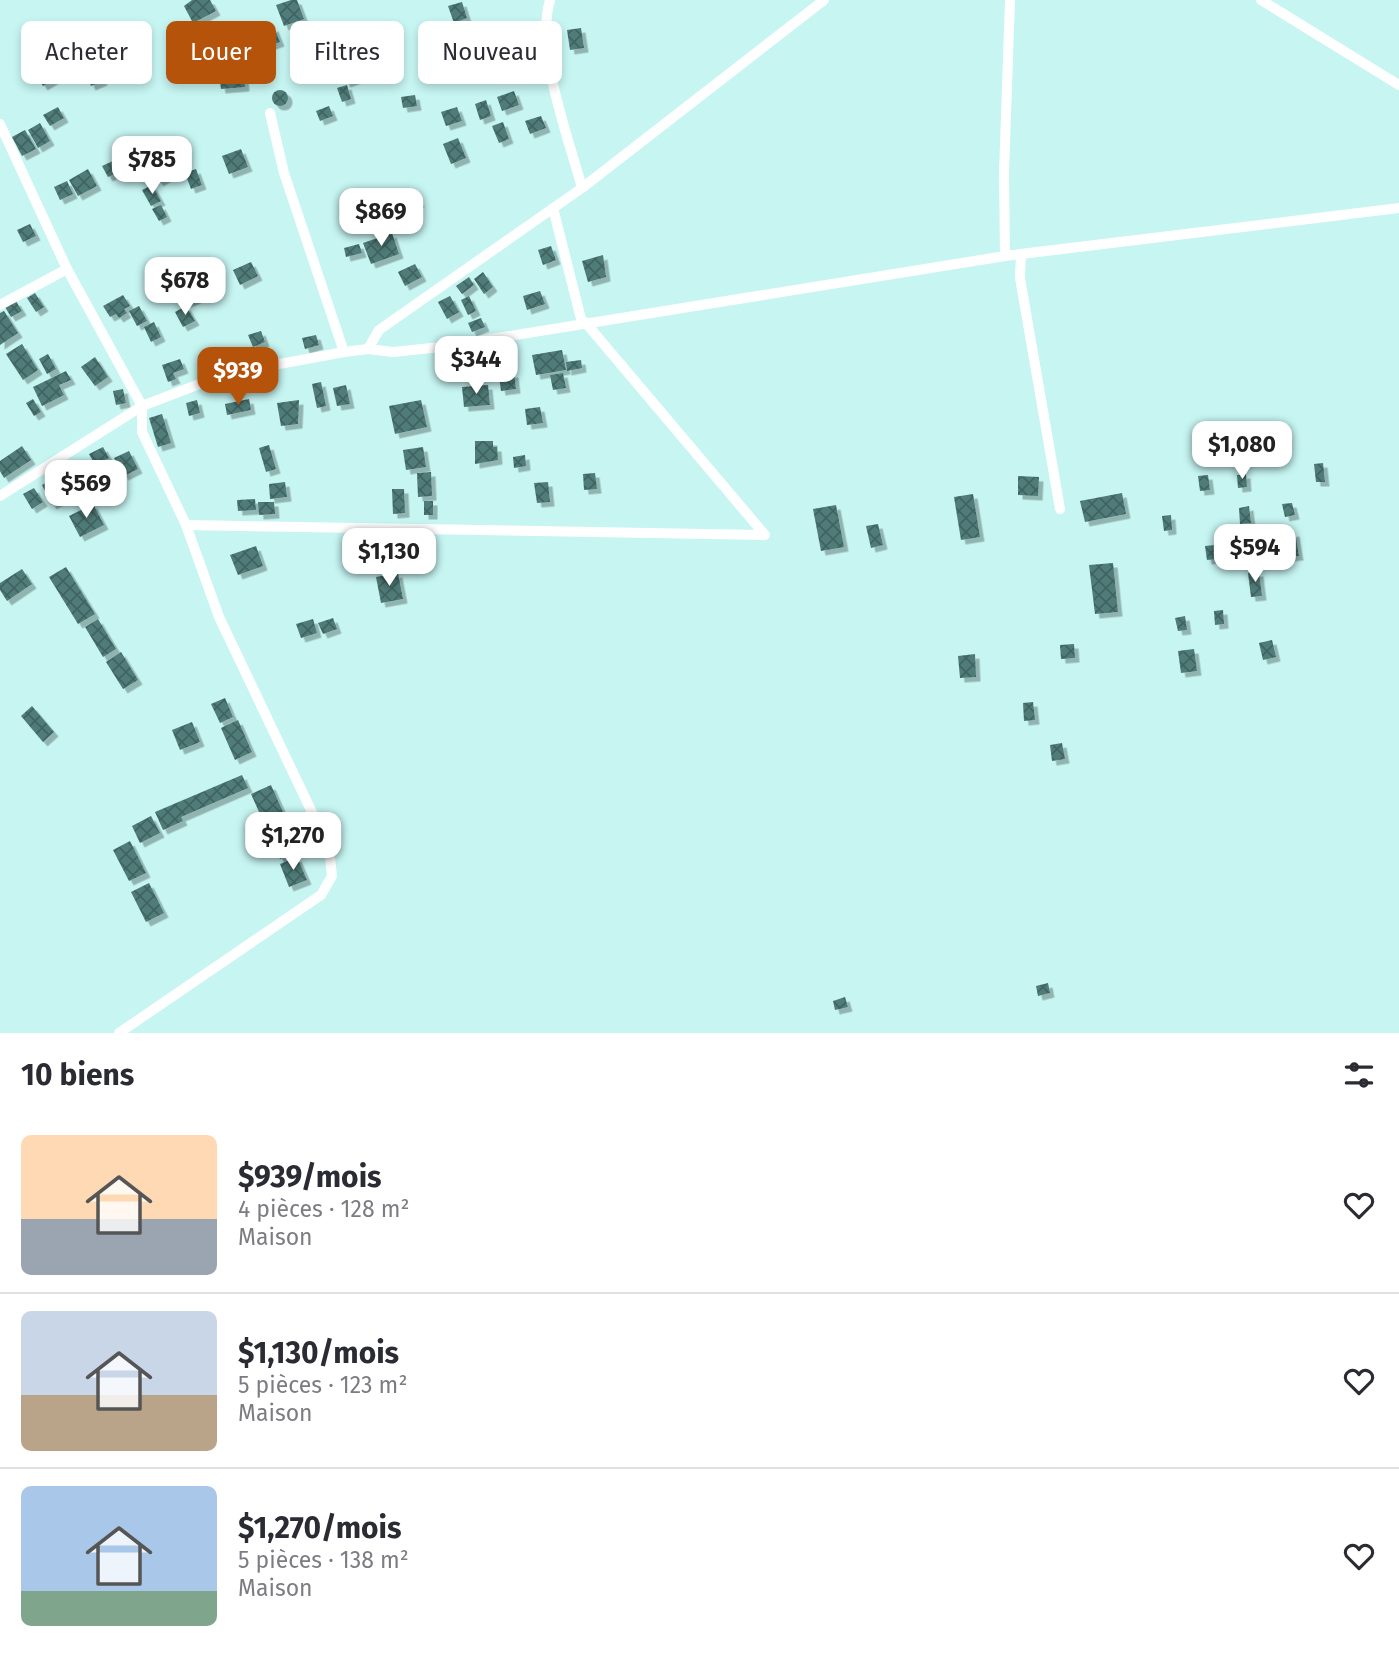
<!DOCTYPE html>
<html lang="fr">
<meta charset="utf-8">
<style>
:root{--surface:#fff;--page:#f7f7f7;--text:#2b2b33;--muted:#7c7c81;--line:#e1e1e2;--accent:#b45309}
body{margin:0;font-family:"Fira Sans",sans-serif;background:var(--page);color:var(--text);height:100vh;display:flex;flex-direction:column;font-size:26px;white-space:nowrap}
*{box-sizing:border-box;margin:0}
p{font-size:23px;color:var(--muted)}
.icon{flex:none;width:38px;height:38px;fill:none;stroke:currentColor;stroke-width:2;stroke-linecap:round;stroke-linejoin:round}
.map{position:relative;height:1033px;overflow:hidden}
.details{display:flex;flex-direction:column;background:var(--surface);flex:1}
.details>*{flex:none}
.top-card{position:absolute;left:21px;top:21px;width:700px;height:63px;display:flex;gap:14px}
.price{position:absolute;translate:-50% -60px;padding:0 16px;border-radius:14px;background:#fff;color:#222;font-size:23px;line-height:46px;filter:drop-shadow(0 2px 4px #0008)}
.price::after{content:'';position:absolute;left:50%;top:42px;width:21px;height:16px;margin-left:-10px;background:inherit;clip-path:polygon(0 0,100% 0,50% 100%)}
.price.current{background:var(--accent);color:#fff}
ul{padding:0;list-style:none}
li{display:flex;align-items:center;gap:21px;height:175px;padding:0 21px}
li+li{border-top:2px solid var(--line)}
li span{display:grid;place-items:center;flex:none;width:196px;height:140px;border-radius:10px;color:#555}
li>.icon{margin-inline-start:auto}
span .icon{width:84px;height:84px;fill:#fffc;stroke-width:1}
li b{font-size:30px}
h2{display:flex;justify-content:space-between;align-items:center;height:84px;padding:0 21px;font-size:30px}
.pill{padding:0 24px;border-radius:10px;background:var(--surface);box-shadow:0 4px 10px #0003;font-size:24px;line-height:63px}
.pill.current{background:var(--accent);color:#fff}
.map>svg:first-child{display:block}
.building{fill:url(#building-cross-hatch);filter:url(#shadow)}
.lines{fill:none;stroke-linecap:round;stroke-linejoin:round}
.minor{stroke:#fff;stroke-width:10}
</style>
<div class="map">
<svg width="1399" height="1033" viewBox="0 0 1399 1033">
<defs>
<pattern id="building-cross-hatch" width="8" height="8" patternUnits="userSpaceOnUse" patternTransform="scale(1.75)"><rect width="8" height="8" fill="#4f7b78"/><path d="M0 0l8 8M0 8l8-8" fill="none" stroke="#406462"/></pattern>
<filter id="shadow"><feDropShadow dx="4.5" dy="4.5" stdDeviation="0" flood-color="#0004"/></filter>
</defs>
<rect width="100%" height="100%" fill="#c6f5f2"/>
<g class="building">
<polygon points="192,0 210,0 216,11 193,23 184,6"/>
<polygon points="291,0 297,0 304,19 284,26 276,5"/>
<polygon points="462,2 467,18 454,23 448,6"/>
<polygon points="274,27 280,42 263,48 258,32"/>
<polygon points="581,28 584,48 570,50 567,30"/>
<polygon points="71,31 86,47 76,56 61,40"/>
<polygon points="433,34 437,51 427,54 422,37"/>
<polygon points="309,41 314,59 303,62 298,44"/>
<polygon points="354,61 360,78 346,83 339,66"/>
<polygon points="46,64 55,79 43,86 34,71"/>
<polygon points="243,65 245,87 221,89 218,67"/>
<polygon points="99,70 103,81 91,86 87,75"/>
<polygon points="347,85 351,99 342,102 337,88"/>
<circle cx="280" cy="98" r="8"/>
<polygon points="514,91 519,105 502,111 497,97"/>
<polygon points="415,95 417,106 403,108 401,97"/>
<polygon points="486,100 491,116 480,120 475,104"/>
<polygon points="329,106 333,116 320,121 316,111"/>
<polygon points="58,107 64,118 50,126 43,115"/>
<polygon points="457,107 462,121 446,126 441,112"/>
<polygon points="541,116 546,128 530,134 525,121"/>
<polygon points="503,122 509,139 499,143 492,126"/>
<polygon points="40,123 50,141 38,148 28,130"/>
<polygon points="25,130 36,149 22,156 12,137"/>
<polygon points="458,138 466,158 451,164 443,144"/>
<polygon points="151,142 160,159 148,165 139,148"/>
<polygon points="241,149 248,167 229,174 222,156"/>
<polygon points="115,160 121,171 108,177 102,166"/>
<polygon points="161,161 169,176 159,182 150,167"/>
<polygon points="88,169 97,186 78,196 69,180"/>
<polygon points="196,169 202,185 191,189 185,173"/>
<polygon points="67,181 73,194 60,200 54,187"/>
<polygon points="152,185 161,201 151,206 142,190"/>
<polygon points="413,191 420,203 410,208 403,196"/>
<polygon points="161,205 167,217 159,221 152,209"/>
<polygon points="30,224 36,236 23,242 17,230"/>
<polygon points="392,233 399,254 371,264 363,243"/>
<polygon points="359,244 362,253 346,257 344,248"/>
<polygon points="551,246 556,260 543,265 538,250"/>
<polygon points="603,255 606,277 588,282 582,261"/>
<polygon points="251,262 258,276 240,285 233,270"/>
<polygon points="415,264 422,277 405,286 398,272"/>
<polygon points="483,272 493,287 484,294 474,279"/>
<polygon points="469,277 474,285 462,294 456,286"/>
<polygon points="171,280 177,291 168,295 162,284"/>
<polygon points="192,287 197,299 183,304 179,293"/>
<polygon points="540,291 545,304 527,310 523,296"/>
<polygon points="35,293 44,307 36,312 27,298"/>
<polygon points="123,295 130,306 124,309 127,313 119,318 116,314 110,317 103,306"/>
<polygon points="450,296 459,312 447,319 438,302"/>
<polygon points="469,296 476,311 468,315 461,300"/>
<polygon points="16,301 22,311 11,317 5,307"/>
<polygon points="139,306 147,321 137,326 129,311"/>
<polygon points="186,306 195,321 183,327 175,312"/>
<polygon points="4,311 18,333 0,345 0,313"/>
<polygon points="481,318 485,327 472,332 468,323"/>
<polygon points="154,322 161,337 151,342 144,327"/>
<polygon points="261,331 265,342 253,347 248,335"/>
<polygon points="316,335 319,345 305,349 302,338"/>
<polygon points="22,344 38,370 23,380 6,354"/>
<polygon points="562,350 566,370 536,375 532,355"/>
<polygon points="48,354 56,369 47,374 39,359"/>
<polygon points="95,357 108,377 95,386 81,367"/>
<polygon points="180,359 184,369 173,373 176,379 168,382 162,365"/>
<polygon points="581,360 582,368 567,371 566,362"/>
<polygon points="66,371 71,380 59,385 64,395 42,406 33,387"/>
<polygon points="514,373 516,389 501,391 499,375"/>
<polygon points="563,373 566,388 553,390 550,375"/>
<polygon points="321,382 326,406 317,408 312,384"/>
<polygon points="346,385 350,404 337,406 333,388"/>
<polygon points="488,385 490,405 464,407 462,387"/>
<polygon points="123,389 126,403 116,405 113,391"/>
<polygon points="33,399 41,412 34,416 26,403"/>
<polygon points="249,399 251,410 227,415 225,404"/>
<polygon points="197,400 200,413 189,416 186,403"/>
<polygon points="299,400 298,424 281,426 277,403"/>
<polygon points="421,400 427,427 395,434 389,406"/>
<polygon points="540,407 543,423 527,425 525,409"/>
<polygon points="162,414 171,443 158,447 149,418"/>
<polygon points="1282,436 1284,450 1275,451 1273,437"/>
<polygon points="1242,439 1245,451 1234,453 1232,441"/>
<polygon points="475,441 493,441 493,447 497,447 498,460 475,464"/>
<polygon points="269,445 276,469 266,472 259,448"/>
<polygon points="22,446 31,460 4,478 0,471 0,461"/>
<polygon points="103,447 109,458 95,465 89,454"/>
<polygon points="423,447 426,467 406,470 403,450"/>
<polygon points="129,451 138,469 124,476 114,458"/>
<polygon points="525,455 526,466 514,468 513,457"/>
<polygon points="1323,463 1325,482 1316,482 1314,464"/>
<polygon points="431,472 432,496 418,497 417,473"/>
<polygon points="595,473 597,489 584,490 583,474"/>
<polygon points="1246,474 1247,487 1238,488 1237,475"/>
<polygon points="1208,475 1210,490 1200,491 1198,476"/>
<polygon points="59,476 69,496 52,505 42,485"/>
<polygon points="1018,476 1039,477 1038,496 1018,495"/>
<polygon points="285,482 287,497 270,499 269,484"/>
<polygon points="548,482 550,502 537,503 534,483"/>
<polygon points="34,488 43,502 32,509 23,494"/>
<polygon points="392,489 404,489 405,513 393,514"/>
<polygon points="1122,493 1126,514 1085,522 1080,501"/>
<polygon points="973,494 980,537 961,540 954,497"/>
<polygon points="255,499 256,510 238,511 237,500"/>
<rect x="424" y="501" width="9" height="14"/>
<polygon points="258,502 274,502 275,514 259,515"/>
<polygon points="1292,503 1295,515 1285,517 1282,504"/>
<polygon points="93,504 104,525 80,537 69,516"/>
<polygon points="836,505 844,547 821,551 813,509"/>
<polygon points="1249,506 1251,523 1240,524 1239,508"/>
<polygon points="1171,515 1172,530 1164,531 1162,516"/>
<polygon points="878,524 883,545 871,548 866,526"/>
<polygon points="1295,532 1299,556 1289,557 1285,534"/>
<polygon points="1253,538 1258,561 1249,563 1244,539"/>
<polygon points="1215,545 1217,559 1207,560 1205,546"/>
<polygon points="256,546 263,566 238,575 230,555"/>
<polygon points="1113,563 1118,612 1095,614 1089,565"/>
<polygon points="66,567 95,614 78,624 49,577"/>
<polygon points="22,569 32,584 7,601 0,590 0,583"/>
<polygon points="1259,572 1262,596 1251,597 1248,573"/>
<polygon points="398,573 403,599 381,603 376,577"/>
<polygon points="1223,610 1224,624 1215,625 1214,611"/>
<polygon points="1185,616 1187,630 1178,631 1175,618"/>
<polygon points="333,618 337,629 323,634 318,623"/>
<polygon points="98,619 116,649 103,657 85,627"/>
<polygon points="313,619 317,633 301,638 296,624"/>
<polygon points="1272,640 1276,657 1263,660 1259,643"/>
<polygon points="1074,644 1075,658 1061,659 1060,645"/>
<polygon points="1194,649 1197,671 1181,673 1178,651"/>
<polygon points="121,652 138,680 123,689 106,662"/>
<polygon points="975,654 976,677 960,678 958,656"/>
<polygon points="225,698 233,717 220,723 211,704"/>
<polygon points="1033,702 1035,720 1024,721 1023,703"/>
<polygon points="32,706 54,732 43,742 21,716"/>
<polygon points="238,720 252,752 235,760 221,728"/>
<polygon points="192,722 200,742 180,750 172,730"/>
<polygon points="1062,743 1065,759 1052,761 1050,745"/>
<polygon points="242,775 248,788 181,817 183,821 163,830 155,812"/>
<polygon points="271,785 300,850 280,859 251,794"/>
<polygon points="151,816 160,833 140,843 132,826"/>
<polygon points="130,841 146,873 129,881 113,850"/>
<polygon points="297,857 307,880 289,887 280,864"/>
<polygon points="149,883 164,913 146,922 131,892"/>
<polygon points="1048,983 1050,993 1038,996 1036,986"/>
<polygon points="845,997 848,1007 835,1010 833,1001"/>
</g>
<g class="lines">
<g class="minor">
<path d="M550,0C535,50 568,136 582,188"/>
<polyline points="1261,0 1399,85"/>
<polyline points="270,113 284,173 344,352"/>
<polyline points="0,124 67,269 142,406 142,432 186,525 219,617 329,848 332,876 321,895 119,1033"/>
<polyline points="553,208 582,323"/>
<polyline points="1021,254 1020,278 1060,509"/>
<polyline points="1005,256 1004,173 1010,0"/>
<polyline points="0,305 67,269"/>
<polyline points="368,349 379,330 582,188 824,0"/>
<polyline points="0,496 142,406 226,374 344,352 368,349 393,352 441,347 1005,256 1399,208"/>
<polyline points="186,525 765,535 585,322"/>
</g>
</g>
</svg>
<b class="price" style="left:152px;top:196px">$785</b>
<b class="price" style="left:381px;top:248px">$869</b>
<b class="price" style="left:185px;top:317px">$678</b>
<b class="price" style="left:476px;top:396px">$344</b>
<b class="price current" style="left:238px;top:407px">$939</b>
<b class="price" style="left:1242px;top:481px">$1,080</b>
<b class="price" style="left:86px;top:520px">$569</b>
<b class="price" style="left:1255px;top:584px">$594</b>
<b class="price" style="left:389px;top:588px">$1,130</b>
<b class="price" style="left:293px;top:872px">$1,270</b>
<div class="top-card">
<a class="pill">Acheter</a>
<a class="pill current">Louer</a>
<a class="pill">Filtres</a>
<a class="pill">Nouveau</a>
</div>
</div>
<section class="details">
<h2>10 biens<svg class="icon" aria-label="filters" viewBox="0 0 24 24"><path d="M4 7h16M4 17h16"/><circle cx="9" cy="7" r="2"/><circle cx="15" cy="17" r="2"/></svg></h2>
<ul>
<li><span style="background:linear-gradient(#ffd9b3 60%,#9aa5b1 0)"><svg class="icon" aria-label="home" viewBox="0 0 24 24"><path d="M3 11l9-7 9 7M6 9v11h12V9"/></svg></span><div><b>$939/mois</b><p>4 pièces · 128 m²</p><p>Maison</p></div><svg class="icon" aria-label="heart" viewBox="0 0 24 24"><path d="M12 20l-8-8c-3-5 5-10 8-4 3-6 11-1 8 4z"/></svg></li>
<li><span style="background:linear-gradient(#c9d6e8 60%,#b9a48a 0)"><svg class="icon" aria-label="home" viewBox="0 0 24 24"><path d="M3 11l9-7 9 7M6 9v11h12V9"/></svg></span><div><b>$1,130/mois</b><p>5 pièces · 123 m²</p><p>Maison</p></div><svg class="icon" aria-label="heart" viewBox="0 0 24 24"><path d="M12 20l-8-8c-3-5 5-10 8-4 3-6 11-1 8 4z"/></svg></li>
<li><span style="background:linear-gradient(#a9c7e8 75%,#7fa58c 0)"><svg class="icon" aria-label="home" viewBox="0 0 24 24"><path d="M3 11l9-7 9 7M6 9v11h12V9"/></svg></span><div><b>$1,270/mois</b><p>5 pièces · 138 m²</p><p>Maison</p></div><svg class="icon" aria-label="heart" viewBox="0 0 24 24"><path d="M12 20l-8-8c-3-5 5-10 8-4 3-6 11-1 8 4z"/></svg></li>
</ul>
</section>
